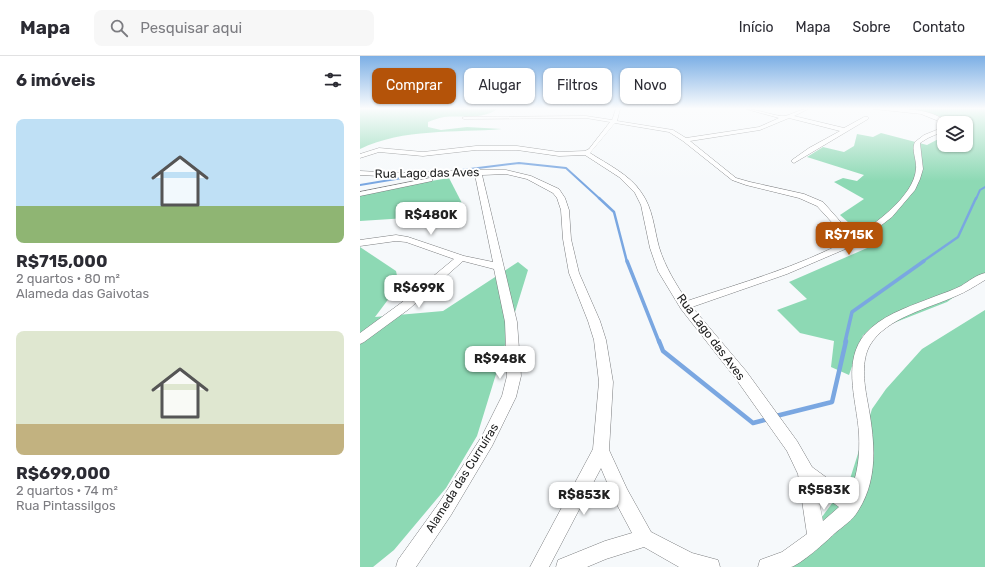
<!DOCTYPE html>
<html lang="pt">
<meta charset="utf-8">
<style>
:root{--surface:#fff;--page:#f7f7f7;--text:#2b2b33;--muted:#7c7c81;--line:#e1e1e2;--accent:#b45309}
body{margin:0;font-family:Rubik,sans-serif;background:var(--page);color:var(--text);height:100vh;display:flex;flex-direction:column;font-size:15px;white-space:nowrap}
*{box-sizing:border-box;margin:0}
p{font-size:13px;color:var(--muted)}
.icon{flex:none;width:22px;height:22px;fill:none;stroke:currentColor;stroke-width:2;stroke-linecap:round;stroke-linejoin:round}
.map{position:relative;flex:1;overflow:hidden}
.panel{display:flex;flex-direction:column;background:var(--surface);width:360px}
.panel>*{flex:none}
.guide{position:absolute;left:12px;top:12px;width:380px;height:36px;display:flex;gap:8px}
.fabs{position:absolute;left:577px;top:60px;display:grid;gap:8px}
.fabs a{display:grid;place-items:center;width:36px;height:36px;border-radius:8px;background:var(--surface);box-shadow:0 1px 3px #0004;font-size:20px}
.price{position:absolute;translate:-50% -34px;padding:0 9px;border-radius:8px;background:#fff;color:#222;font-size:13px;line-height:26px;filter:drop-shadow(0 1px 2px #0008)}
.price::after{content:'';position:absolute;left:50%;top:24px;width:12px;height:9px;margin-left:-6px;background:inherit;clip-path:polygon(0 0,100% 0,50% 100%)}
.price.selected{background:var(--accent);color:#fff}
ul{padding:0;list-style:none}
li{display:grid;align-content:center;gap:8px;height:212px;padding:0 16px}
li span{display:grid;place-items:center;height:124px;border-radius:8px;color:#555}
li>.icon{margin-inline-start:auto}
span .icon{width:72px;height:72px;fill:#fffc;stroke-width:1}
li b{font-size:17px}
h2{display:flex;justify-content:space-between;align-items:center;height:48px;padding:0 16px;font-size:17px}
.chip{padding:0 14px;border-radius:8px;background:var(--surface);box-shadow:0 1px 3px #0004;font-size:14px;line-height:36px}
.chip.selected{background:var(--accent);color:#fff}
header{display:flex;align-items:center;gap:24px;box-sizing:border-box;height:56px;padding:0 20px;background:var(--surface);border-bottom:1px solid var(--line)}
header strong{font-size:19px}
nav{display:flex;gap:22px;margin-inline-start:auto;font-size:14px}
.search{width:280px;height:36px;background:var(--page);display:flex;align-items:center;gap:10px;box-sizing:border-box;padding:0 14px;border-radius:8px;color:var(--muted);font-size:15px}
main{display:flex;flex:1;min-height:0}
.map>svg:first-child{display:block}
.green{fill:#8dd9b4}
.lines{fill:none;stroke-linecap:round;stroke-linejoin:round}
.stream-far3{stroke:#7aa7e1;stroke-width:2}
.stream-far2{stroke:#7aa7e1;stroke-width:2.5}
.stream-far1{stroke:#7aa7e1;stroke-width:3.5}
.stream{stroke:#7aa7e1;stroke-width:4.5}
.street-casing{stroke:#7b7d7f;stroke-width:1}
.street{fill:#fff;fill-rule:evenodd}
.labels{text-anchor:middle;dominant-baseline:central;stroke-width:4;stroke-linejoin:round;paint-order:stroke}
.street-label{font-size:12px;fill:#202121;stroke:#fff}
</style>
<header>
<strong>Mapa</strong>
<div class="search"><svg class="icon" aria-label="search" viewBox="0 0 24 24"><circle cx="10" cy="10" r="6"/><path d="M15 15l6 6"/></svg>Pesquisar aqui</div>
<nav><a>Início</a><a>Mapa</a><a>Sobre</a><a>Contato</a></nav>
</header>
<main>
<section class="panel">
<h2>6 imóveis<svg class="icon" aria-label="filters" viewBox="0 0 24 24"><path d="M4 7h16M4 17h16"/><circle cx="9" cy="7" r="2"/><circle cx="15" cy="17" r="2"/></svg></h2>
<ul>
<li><span style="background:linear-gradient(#bfe0f5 70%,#8fb573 0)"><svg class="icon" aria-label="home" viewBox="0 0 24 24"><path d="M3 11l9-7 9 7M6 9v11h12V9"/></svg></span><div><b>R$715,000</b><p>2 quartos · 80 m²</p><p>Alameda das Gaivotas</p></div></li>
<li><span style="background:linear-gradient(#dfe7d0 75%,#c2b280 0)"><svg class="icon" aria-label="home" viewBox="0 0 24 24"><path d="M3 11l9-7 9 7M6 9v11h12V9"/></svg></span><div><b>R$699,000</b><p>2 quartos · 74 m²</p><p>Rua Pintassilgos</p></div></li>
</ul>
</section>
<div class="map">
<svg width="625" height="511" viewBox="0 0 625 511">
<rect width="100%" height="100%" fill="#f6f9fb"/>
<g class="green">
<path d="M0,53H137C124,64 100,59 84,61C78,62 73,64 68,66V71L81,74L107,71L142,73C94,77 44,72 0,93Z"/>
<path d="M534,53H625V219L587,246L503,279L489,319L471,311L474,285L440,277L417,254L447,243L429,226L514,189L480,159L504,143L474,126L483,122L497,125L504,119L447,101L463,91L484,96L494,90L497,78L513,81L521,77L567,89L584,80V89H606V67C592,67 588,62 575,59C562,56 548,54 534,53Z"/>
<polygon points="89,122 105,153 78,160 0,165 0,137"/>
<polygon points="0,191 36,215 39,229 15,261 83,255 158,206 168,214 117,380 86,432 34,494 13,511 0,511"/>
<polygon points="625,254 625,511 425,511 490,423 512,353 526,333 562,293"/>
</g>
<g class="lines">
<g class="stream-far3">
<polyline points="94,115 159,107 206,112 240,143"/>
<polyline points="0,129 54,120"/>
<polyline points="616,143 620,134 625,131"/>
</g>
<g class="stream-far2">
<polyline points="239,142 254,156 267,206"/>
<polyline points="562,206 598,181 616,142"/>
</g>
<g class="stream-far1">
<polyline points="267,205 299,286"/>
<polyline points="485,286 492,256 564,205"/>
</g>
<g class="stream">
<polyline points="299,285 303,295 393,367 408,363"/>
<polyline points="416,360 472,346 486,285"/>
</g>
<defs>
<g id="street">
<path d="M256,53H260L257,65L313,74L326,82L399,71L419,62L386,53C396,53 418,61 424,60C432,59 439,53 448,53L434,60L484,72L504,61H508V63L434,107L432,106V104L449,92L480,75L429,62L400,74L330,85L376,122L390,126L444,138L463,146L494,181C515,168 554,140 556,113C557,104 551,94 555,86L564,79L584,71V75L568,82L560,87L563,113L560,123L555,134L532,161L497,188L427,218L332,251L386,315L437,385L452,411L489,438C498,419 500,398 499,378C497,343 479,300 511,272C529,256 554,249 576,240C584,237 593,234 601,230C609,225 616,219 625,217V224C615,230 606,236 596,240C569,252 526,262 510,289C501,305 504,326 507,343C514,380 520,421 498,455C493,464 482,471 474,478C467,485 440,509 431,511C421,511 408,511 398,511L400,504L422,496L447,478L438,418L427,395L376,323L321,253L298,215L290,192L281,149L275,137L259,121L225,99L199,100L157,94H116L63,100L19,96L0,102V98L19,92L63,96L116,90H157L199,96L225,95L229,93L250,66L226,62L104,63L102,62L104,61L226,60L252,64ZM255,67L309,76L323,85L372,124L386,129L439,142L457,150L488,184C438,211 381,227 327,245C316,228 305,211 299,191C294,173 293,152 281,136C270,119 247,108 230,97ZM457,435L479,451L463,465Z"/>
<path d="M514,53C537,53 569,50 588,67L583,68L576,64L561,58Z"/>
<polygon points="118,114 146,114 171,120 199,133 205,142 209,154 211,183 219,217 240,265 246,284 253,326 249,394 267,433 291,476 332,497 358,504 360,511 319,511 284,491 246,503 227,511 196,511 198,504 245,485 272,477 255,445 241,412 189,511 170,511 233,393 239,326 234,284 228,265 209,217 203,183 201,154 197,142 193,137 167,123 146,118 122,119 157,266 161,320 156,341 132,390 91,459 56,511 36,511 38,504 79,447 122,380 142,340 147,320 145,266 134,213 103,205 49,253 4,286 0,288 0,277 41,247 94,203 46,186 36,185 0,190 0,184 36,179 48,181 104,200 133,206 115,119 39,121 0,119 0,115 39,117"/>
<polygon points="70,122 72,123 72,125 0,140 0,136"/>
</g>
</defs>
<use href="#street" class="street-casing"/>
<use href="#street" class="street"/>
</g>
<linearGradient id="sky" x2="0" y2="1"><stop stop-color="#7cafe5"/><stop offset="0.42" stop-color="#fbfcfd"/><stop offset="1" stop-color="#fbfcfd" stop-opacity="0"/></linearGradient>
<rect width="625" height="125" fill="url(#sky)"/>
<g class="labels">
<g class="street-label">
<text transform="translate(67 117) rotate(-1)">Rua Lago das Aves</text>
<text transform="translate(351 281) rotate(53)">Rua Lago das Aves</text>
<text transform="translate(102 422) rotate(-58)">Alameda das Curruíras</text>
</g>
</g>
</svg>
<div class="fabs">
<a><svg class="icon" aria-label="layers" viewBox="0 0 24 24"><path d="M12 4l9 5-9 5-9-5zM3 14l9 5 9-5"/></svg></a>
</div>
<b class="price" style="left:71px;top:180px">R$480K</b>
<b class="price selected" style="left:489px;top:200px">R$715K</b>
<b class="price" style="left:59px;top:253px">R$699K</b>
<b class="price" style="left:140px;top:324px">R$948K</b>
<b class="price" style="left:464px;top:455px">R$583K</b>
<b class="price" style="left:224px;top:460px">R$853K</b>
<div class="guide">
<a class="chip selected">Comprar</a>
<a class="chip">Alugar</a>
<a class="chip">Filtros</a>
<a class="chip">Novo</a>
</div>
</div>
</main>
